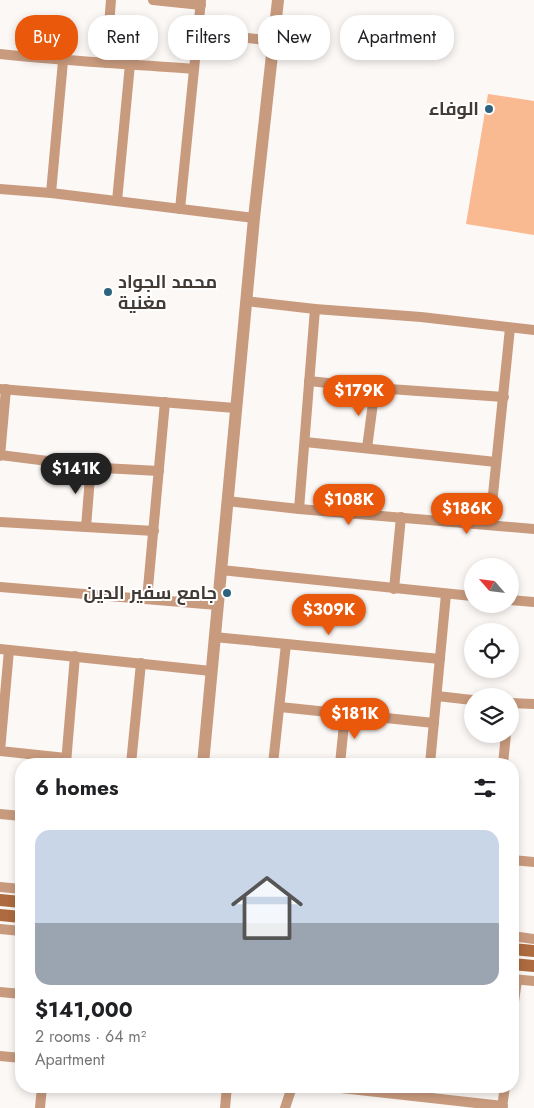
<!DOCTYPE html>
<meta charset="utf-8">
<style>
:root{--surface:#fff;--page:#f6f6f6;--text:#202124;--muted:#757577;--line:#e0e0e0;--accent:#ea580c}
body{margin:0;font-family:Jost,Cairo,sans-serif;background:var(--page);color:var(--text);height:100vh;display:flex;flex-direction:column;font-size:19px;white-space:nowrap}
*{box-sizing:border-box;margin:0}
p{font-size:16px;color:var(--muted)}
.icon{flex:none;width:28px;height:28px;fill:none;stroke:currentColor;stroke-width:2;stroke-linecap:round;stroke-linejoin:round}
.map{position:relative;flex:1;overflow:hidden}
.sheet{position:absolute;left:15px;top:758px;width:504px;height:335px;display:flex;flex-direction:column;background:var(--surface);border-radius:20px;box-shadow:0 2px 8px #0003}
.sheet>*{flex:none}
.hud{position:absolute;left:15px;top:15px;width:505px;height:45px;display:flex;gap:10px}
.needle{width:32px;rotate:298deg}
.controls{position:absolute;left:464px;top:558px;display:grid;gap:10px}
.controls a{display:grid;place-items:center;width:55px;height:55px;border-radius:50%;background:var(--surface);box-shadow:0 2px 8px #0003;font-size:25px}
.price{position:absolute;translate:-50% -42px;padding:0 11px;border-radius:18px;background:var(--accent);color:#fff;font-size:16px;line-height:32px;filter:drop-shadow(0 1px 2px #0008)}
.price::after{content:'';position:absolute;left:50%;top:30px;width:15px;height:11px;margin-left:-8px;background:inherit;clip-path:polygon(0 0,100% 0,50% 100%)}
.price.selected{background:#222;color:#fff}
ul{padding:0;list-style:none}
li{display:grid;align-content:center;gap:10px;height:265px;padding:0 20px}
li+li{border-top:1px solid var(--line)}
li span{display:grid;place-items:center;height:155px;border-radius:15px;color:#555}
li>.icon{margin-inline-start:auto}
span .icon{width:90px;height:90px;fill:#fffc;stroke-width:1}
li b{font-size:21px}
h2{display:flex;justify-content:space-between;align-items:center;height:60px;padding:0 20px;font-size:21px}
.tag{padding:0 18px;border-radius:20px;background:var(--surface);box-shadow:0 2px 8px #0003;font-size:18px;line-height:45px}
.tag.selected{background:var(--accent);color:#fff}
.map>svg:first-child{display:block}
.pitch{fill:#f9b991}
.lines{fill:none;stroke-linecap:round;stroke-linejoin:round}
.minor{stroke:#c99b7e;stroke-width:10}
.tertiary{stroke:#c99b7e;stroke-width:12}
.secondary{stroke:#ae6b3f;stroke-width:12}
.poi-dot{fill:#2d637e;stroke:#fff;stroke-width:2}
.labels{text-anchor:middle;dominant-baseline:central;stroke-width:4;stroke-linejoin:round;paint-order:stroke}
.poi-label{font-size:18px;font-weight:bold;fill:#423a35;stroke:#fff;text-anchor:end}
</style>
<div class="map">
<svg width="534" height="1108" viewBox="0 0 534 1108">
<rect width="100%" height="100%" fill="#fcf8f6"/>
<polygon class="pitch" points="488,94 534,101 534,235 466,224"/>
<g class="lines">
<g class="minor">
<polyline points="153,0 201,5"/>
<polyline points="198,32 273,41"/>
<path d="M0,54C65,61 129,64 194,69"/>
<polyline points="106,63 111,0"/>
<polyline points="0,189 51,193 254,218"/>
<polyline points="51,193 63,61"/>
<polyline points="117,201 130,64"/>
<polyline points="180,209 201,0"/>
<polyline points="246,301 315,309 421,317 534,330"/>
<polyline points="309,381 375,388 504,397"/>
<polyline points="0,389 235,408"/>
<polyline points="305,442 496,462"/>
<polyline points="367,448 375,388"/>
<polyline points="0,455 103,468 159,471"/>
<polyline points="0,456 6,389"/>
<polyline points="227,501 299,509 534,529"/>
<polyline points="299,509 315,309"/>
<polyline points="0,522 154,531"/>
<polyline points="490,524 510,328"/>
<polyline points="86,527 91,465"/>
<polyline points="221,570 472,596"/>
<polyline points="0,587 217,605"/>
<polyline points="394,589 401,517"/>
<polyline points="147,599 165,402"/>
<polyline points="510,600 534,602"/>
<polyline points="214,637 440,659"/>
<polyline points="0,649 211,671"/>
<polyline points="9,650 0,751 66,758"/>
<polyline points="437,696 472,700"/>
<polyline points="510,703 534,704"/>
<polyline points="280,707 434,723"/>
<polyline points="66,763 75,656"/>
<polyline points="131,764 141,663"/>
<polyline points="273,764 286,644"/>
<polyline points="340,764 345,714"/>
<polyline points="430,764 446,594"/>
<polyline points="503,764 506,734"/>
<polyline points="0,814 21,816"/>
<polyline points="512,860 534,862"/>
<polyline points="0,887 21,889"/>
<polyline points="0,929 21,931"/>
<polyline points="512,936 534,939"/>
<polyline points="512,979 534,981"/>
<polyline points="0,992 21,994"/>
<polyline points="512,1016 517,980"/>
<polyline points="0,1056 21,1058"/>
<polyline points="323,1086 503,1106"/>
<polyline points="40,1108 42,1086"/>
<polyline points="225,1108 227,1086"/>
<polyline points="285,1108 291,1090 295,1086"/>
<polyline points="502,1108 505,1086"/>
</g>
<polyline class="tertiary" points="203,764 254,218 278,0"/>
<g class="secondary">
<polyline points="0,900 21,902"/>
<polyline points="0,915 21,917"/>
<polyline points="512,949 534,951"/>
<polyline points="512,964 534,966"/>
</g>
</g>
<g class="poi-dot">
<circle cx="489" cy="109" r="5"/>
<circle cx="108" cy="292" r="5"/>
<circle cx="227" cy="593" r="5"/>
</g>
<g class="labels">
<g class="poi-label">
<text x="479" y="109">الوفاء</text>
<text x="118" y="282" text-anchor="start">محمد الجواد<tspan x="118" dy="21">مغنية</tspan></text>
<text x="217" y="593">جامع سفير الدين</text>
</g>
</g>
</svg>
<div class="controls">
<a><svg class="needle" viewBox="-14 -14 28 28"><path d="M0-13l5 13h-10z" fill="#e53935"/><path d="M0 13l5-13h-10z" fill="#757577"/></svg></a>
<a><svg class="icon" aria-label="locate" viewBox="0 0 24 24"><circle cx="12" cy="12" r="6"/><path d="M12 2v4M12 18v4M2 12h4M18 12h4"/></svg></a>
<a><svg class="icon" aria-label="layers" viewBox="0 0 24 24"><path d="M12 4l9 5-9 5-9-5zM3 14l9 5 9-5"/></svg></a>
</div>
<b class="price" style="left:359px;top:417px">$179K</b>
<b class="price selected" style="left:76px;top:495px">$141K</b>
<b class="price" style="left:349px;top:526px">$108K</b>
<b class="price" style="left:467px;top:535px">$186K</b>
<b class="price" style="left:329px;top:636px">$309K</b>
<b class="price" style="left:355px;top:740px">$181K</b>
<div class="hud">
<a class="tag selected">Buy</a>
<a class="tag">Rent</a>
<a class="tag">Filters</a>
<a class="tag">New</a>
<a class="tag">Apartment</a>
</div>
<section class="sheet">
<h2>6 homes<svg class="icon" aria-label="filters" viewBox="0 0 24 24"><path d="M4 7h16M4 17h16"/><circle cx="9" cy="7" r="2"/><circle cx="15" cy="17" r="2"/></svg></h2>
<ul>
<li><span style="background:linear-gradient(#c9d6e8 60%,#9aa5b1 0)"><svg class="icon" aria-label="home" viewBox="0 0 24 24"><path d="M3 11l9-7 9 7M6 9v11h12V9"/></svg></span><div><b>$141,000</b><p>2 rooms · 64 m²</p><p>Apartment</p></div></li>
</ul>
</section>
</div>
